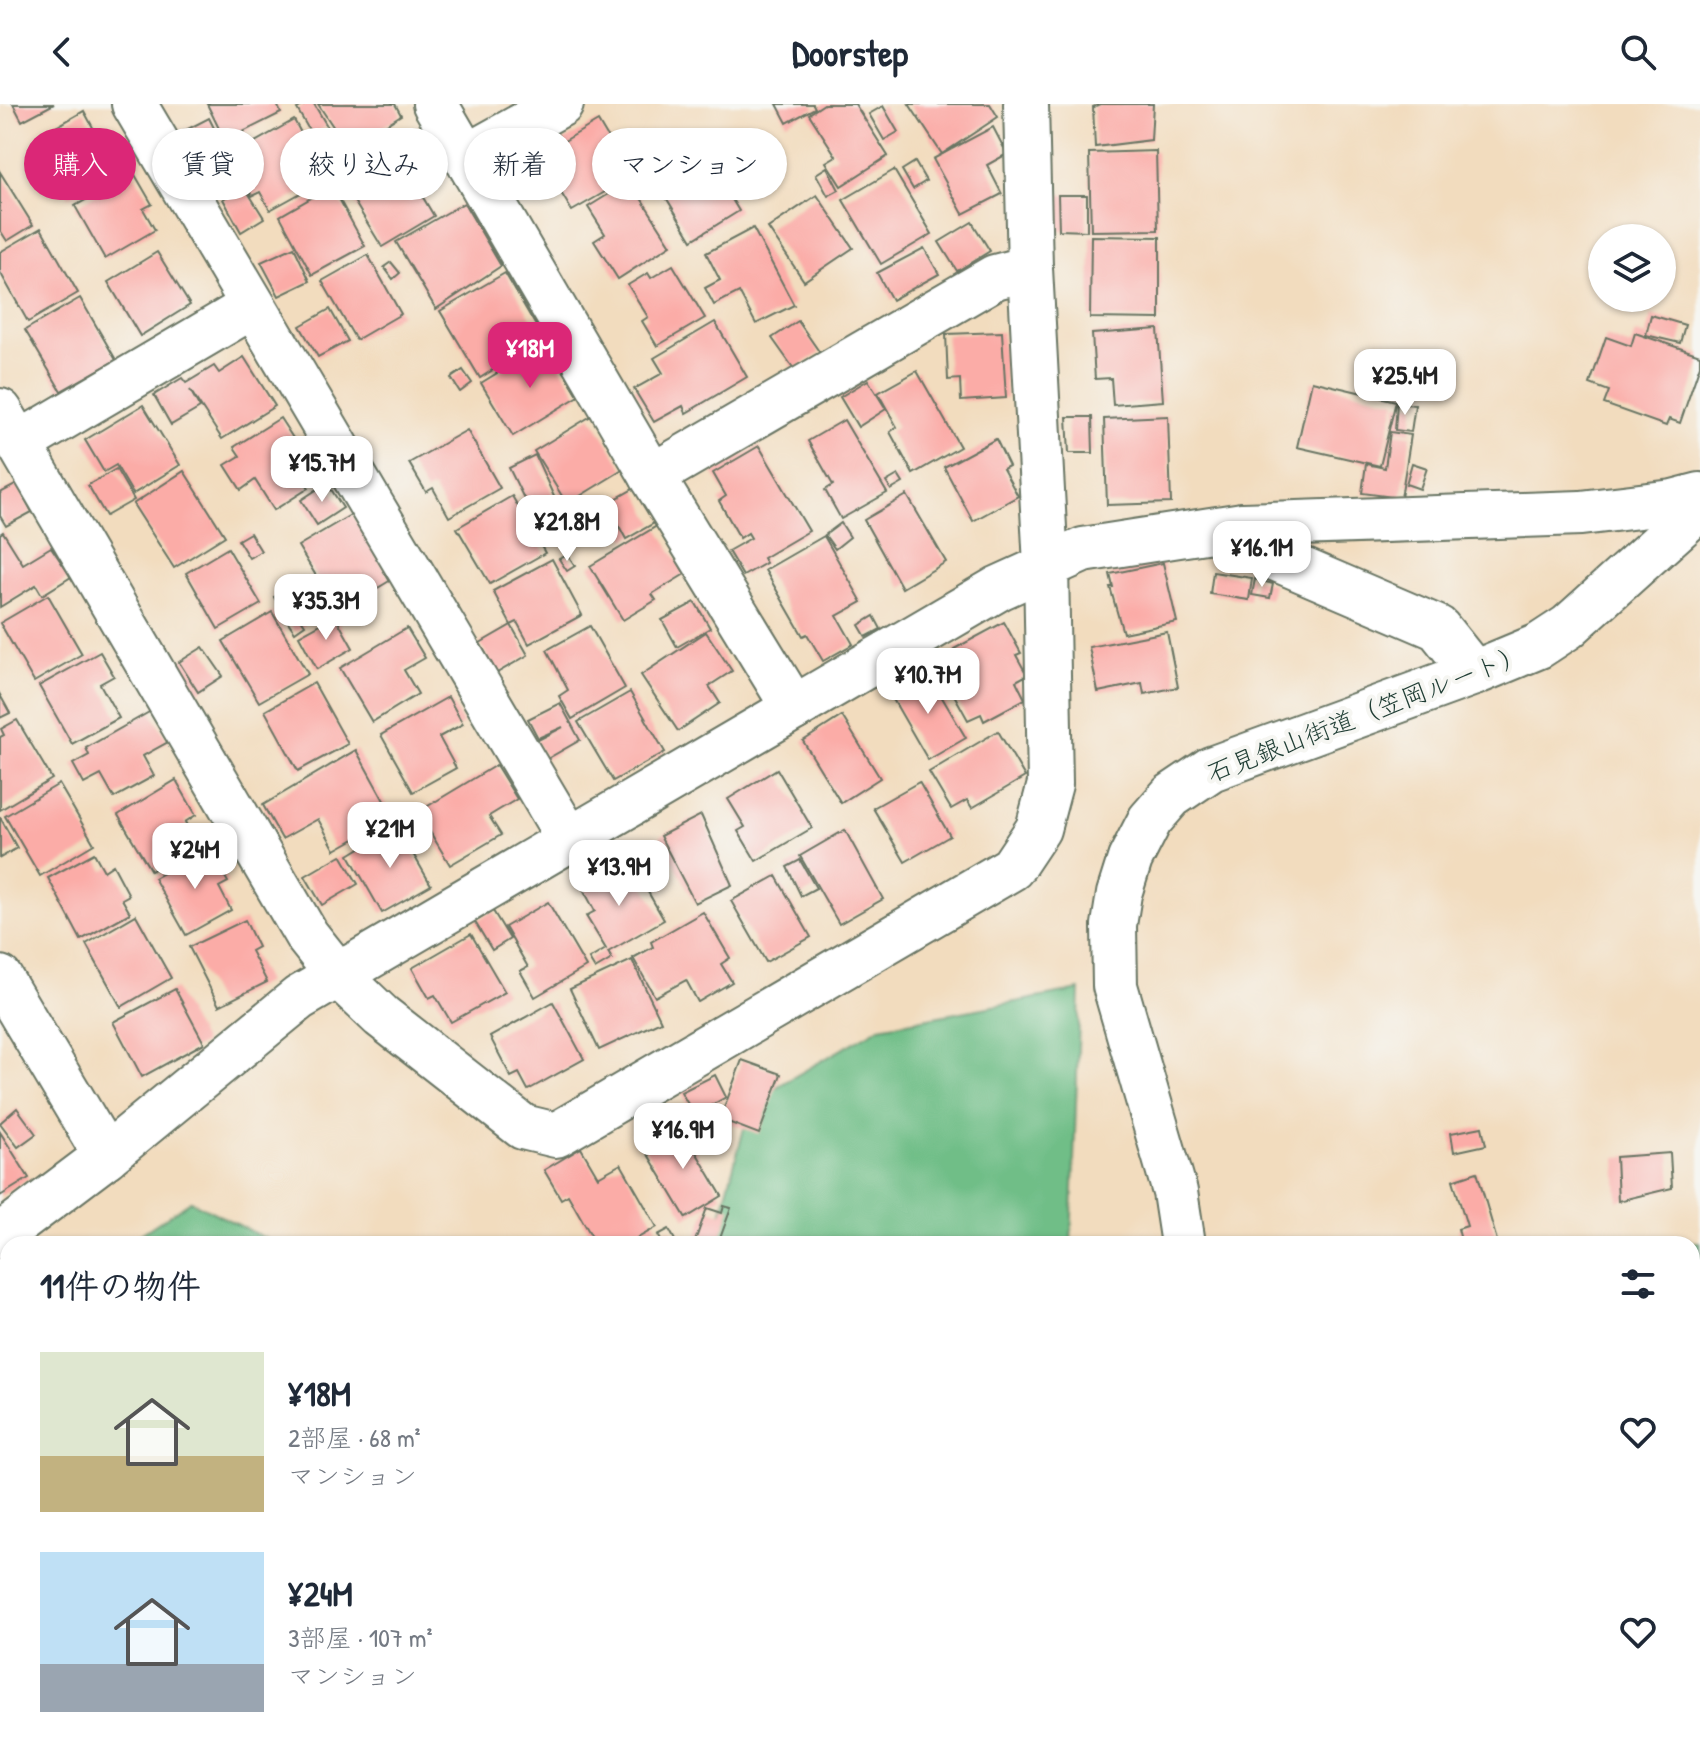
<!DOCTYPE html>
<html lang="ja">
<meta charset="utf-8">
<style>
:root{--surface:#fff;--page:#f6f6f7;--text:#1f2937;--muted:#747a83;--accent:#db2777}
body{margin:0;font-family:"Patrick Hand","Klee One",sans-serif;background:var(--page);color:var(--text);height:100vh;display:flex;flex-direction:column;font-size:30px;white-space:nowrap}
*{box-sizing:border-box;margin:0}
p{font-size:26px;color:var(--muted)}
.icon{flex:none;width:44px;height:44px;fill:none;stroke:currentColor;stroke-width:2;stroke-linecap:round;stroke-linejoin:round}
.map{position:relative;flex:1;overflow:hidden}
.details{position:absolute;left:0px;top:1132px;width:1700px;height:514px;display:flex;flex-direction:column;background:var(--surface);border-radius:24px 24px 0 0;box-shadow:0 2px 6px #0004}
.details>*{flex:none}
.banner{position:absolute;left:24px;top:24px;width:800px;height:72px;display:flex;gap:16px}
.tools{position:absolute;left:1588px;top:120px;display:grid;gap:16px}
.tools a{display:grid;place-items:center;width:88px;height:88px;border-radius:50%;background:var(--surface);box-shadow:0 2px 6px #0004;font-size:40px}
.price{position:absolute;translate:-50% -68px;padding:0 18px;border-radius:16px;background:#fff;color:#222;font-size:26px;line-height:52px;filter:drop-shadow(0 2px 4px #0008)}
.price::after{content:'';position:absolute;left:50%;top:48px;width:24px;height:18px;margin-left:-12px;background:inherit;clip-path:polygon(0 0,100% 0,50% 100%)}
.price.current{background:var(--accent);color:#fff}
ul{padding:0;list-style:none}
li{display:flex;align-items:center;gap:24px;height:200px;padding:0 40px}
li span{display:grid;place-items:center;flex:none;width:224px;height:160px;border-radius:0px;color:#555}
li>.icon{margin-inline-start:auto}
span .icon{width:96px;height:96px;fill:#fffc;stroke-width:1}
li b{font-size:34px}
h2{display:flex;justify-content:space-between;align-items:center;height:96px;padding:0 40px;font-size:34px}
.pill{padding:0 28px;border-radius:36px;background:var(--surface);box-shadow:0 2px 6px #0004;font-size:28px;line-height:72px}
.pill.current{background:var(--accent);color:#fff}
header{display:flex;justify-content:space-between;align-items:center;height:104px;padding:0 40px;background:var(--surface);font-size:36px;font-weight:700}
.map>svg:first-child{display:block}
.forest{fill:#70be87;stroke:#487e5e;stroke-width:2}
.water{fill:#60b4dc;stroke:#407888;stroke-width:2}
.building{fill:#fbaca7}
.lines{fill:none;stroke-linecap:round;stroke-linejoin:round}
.minor-casing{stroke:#697564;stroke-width:48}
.minor{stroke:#fff;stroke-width:44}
.labels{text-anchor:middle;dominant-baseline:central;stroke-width:8;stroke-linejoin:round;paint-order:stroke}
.street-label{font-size:26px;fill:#1f3d34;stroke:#f6f6f2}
</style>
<header><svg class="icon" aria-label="back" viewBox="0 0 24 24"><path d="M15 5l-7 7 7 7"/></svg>Doorstep<svg class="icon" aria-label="search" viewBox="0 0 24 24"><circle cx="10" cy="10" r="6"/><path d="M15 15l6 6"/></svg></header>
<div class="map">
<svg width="1700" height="1645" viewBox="0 0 1700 1645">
<rect width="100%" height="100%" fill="#f6f6f2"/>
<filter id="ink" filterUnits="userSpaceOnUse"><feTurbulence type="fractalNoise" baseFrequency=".0125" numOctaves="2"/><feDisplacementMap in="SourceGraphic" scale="16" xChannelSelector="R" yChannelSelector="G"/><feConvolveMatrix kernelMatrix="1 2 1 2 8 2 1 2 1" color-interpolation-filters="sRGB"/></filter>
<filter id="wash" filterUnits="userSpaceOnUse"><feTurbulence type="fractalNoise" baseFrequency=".006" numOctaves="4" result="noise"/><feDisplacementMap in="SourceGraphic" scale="32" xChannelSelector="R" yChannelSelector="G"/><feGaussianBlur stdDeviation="1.8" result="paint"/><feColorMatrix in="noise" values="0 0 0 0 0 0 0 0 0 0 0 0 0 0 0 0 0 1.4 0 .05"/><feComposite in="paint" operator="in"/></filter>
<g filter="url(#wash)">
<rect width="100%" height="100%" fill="#f2dcbe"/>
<g class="forest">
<polygon points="1080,886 1071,1140 713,1140 751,998 880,923"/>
<polygon points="191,1097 276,1140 126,1140"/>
<polygon points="1657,1138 1700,1138 1700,1645 1498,1645 1495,1638 1692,1638 1692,1140 1652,1140"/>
<polygon points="8,1218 8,1638 1028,1638 1027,1645 0,1645 0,1224"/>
</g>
<polygon class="water" points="1260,1638 1495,1638 1498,1645 1256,1645"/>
<g id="blocks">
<g class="building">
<polygon points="13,0 54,0 22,17"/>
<polygon points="207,0 277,0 281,9 225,37"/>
<polygon points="306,0 314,0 327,22 312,31 297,5"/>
<polygon points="318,0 395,0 401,11 348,45"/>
<polygon points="777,0 813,0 815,4 787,19"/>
<polygon points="824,0 855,0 888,52 841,82 826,58 836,52 809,10"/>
<polygon points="909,0 990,0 998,13 942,50"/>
<polygon points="1100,0 1153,0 1151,36 1095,43 1093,3"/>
<polygon points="883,2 898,28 884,36 869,10"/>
<polygon points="84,7 102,40 96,43 111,70 69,93 37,34"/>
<polygon points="209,14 227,50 202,62 182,28"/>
<polygon points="294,16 326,75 270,106 260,88 252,92 230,52"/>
<polygon points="598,17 631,73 572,107 539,52"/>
<polygon points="993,23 1007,50 987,61 1002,90 963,110 933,55"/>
<polygon points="418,25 435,51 417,64 399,38"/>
<polygon points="558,31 560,37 546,44 543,37"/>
<polygon points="370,38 377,51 347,69 339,55"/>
<polygon points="700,43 739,107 692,136 653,72"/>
<polygon points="1156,47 1158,126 1091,127 1089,49"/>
<polygon points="399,53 434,112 382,143 346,84"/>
<polygon points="915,58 926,77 913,85 902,66"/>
<polygon points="827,63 839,86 828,92 816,70"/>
<polygon points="894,66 932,130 881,160 843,96"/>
<polygon points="0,68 33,121 7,137 0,126"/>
<polygon points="134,69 152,100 143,105 155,126 105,155 75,102"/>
<polygon points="630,77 671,141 618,175 594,137 605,130 588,103"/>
<polygon points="244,82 264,114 241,128 223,95"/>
<polygon points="332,82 365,142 312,171 280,112"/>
<polygon points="817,91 853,144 804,177 768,124"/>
<polygon points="1058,91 1087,91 1087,127 1059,126"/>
<polygon points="464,99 501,162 436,205 396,138"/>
<polygon points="972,118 990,147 957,167 939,138"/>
<polygon points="41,124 78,189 28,218 0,168 0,148"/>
<polygon points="753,124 794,201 756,220 739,188 714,201 705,184 720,176 706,149"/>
<polygon points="1091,132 1160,133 1160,215 1090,214"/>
<polygon points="294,143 310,177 279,192 261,158"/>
<polygon points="924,144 939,170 892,196 877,169"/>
<polygon points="157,148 190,201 140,232 108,178"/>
<polygon points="368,151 401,210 356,236 322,177"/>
<polygon points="391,158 400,169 393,175 384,163"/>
<polygon points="673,161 705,214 657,242 642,217 648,213 628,181 648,169 651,174"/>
<polygon points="505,169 543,234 480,274 440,207"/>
<polygon points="80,194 116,256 61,287 25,226"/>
<polygon points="330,205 348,237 318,253 300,222"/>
<polygon points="1651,211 1685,221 1680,239 1646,231"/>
<polygon points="798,217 820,249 794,265 772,234"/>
<polygon points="715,218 747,273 686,309 683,302 654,318 634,285 663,269 654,254"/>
<polygon points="1158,225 1163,297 1113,301 1111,274 1095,275 1092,230"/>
<polygon points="1002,228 1006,294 961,297 960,275 948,276 946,230"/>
<polygon points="1635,229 1700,251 1700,261 1680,319 1669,315 1666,322 1604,300 1609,287 1590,280 1606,233 1631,242"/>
<polygon points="546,239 579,292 513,332 481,279"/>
<polygon points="244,253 275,302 222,335 190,286 200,304 171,321 154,291 182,274 186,279 214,262 219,269"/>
<polygon points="463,266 472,279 460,288 451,274"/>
<polygon points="917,267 960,343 913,370 890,328 897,323 878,289"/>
<polygon points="868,276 886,305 858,323 840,293"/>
<polygon points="1312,277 1396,297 1380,362 1297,343"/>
<polygon points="1397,299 1415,301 1411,328 1395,326"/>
<polygon points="143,301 180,361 133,390 116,361 104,368 85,336"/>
<polygon points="591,312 624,365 567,400 534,347"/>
<polygon points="1168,312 1171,399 1107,401 1104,315"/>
<polygon points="1067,313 1092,313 1093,349 1069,349"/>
<polygon points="280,314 311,362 300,369 309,384 274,406 255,376 241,386 225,361 240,352 234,343"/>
<polygon points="844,316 887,389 841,415 825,386 833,381 808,337"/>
<polygon points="467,326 500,384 449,413 433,384 426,388 409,359"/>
<polygon points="1390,328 1411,331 1401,394 1362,389 1366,360 1385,364"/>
<polygon points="996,335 1009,362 1003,365 1018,392 973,417 944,363"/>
<polygon points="759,342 809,427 763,454 766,459 743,472 728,447 751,434 748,429 740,434 719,397 726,392 713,369"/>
<polygon points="535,351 556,397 531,409 509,364"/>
<polygon points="1412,359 1427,364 1420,385 1406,380"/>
<polygon points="116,365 134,396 106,412 88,381"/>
<polygon points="184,367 225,432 174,464 133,400"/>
<polygon points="898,371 903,379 891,386 886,378"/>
<polygon points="327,379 343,404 317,421 301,396"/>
<polygon points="17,380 32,408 6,422 0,412 0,389"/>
<polygon points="635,384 654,419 626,435 607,400"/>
<polygon points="907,391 946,458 902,484 864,416"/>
<polygon points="512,392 545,449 490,480 457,424"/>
<polygon points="352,410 391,476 338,508 298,442"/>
<polygon points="841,419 850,433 835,445 825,431"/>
<polygon points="657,422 685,470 652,490 656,496 623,516 590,462"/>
<polygon points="3,428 23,460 51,443 71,473 42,491 36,481 0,503 0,430"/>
<polygon points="250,429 261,447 249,454 238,436"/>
<polygon points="824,432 862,498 837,512 853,540 823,557 807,530 803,532 765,466"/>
<polygon points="228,444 261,500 218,525 186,469"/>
<polygon points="568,451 575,462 567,467 559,455"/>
<polygon points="552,455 582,511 529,540 517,518 511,521 528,551 497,569 480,539 511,521 493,487"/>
<polygon points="1163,459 1177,518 1123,529 1110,483 1113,483 1110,470"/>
<polygon points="1213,468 1252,474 1249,496 1210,490"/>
<polygon points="1255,475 1273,480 1270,494 1252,491"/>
<polygon points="286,487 296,506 284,512 274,493"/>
<polygon points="48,491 82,550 34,578 0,519"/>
<polygon points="695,498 710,524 677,543 662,516"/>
<polygon points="272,508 308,570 259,598 223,537"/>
<polygon points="297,509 305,521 295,528 286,515"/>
<polygon points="335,512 353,544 317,565 299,532"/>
<polygon points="874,512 881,525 866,533 859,521"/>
<polygon points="1004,518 1021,549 1016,551 1027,571 1016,577 1025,595 984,617 981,610 968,616 953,589 966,582 961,573 968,570 954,545"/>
<polygon points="590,522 625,584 572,615 559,592 568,586 547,546"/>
<polygon points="407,524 425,554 404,566 418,590 372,618 340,564"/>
<polygon points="706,528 732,567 709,582 720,599 678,627 641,571"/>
<polygon points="1167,528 1178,583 1144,590 1142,579 1098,588 1089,543"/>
<polygon points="203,543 223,572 198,588 179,558"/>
<polygon points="100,548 114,572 100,580 119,614 72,640 39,582"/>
<polygon points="927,568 966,634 928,656 890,590"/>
<polygon points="314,579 348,640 298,667 265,607"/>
<polygon points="630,588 665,648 613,677 578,618"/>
<polygon points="0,591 10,609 0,614"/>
<polygon points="448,593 463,620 439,633 456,664 413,688 381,631"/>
<polygon points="560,599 580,636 547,655 536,637 563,623 538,634 528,615"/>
<polygon points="151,607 168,638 143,652 154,672 114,694 101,671 84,680 73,660 89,651 86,644"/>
<polygon points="842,612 880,674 841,699 803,637"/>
<polygon points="17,616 52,675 0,706 0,633 4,631 1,625"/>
<polygon points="998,627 1025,673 972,704 967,696 951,705 929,668"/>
<polygon points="356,646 393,713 335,746 318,715 282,735 263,701"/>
<polygon points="496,661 517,695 489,712 501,731 450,761 418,708"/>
<polygon points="777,665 812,724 756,757 738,727 745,723 728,695"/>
<polygon points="176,676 196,711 185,718 197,739 151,767 118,711"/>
<polygon points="919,678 950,732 905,758 873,704"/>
<polygon points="59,680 94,740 40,772 5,712"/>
<polygon points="701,711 732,781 695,799 660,732"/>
<polygon points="0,713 17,744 0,754"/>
<polygon points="397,722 431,781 382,809 349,751"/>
<polygon points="845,726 883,795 839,820 800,752"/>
<polygon points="208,744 228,778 219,783 231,806 186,831 154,774"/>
<polygon points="94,749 104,767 113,761 129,791 122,795 130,809 81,836 48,774"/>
<polygon points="341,751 358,780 322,801 305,772"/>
<polygon points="628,753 664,816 608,848 612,855 595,865 589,855 606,845 586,812 595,807 581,781"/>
<polygon points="800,756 816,784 801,792 787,763"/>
<polygon points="776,772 811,833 766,858 731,797"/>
<polygon points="548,798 586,863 535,893 520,867 528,863 505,823"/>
<polygon points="493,807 510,835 492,846 475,818"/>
<polygon points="703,808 730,854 721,860 732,878 698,898 686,876 655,893 633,854 653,843 651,838"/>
<polygon points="136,811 171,874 121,903 86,840"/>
<polygon points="245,816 258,843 251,847 267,878 219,902 189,843"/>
<polygon points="471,830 505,888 451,918 435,891 429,894 412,864"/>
<polygon points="632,856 661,917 599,946 570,885"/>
<polygon points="175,885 204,939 142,973 113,918"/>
<polygon points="553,898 584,955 528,986 519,969 511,973 490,933"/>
<polygon points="742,956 781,970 759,1030 720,1015"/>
<polygon points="715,971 726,993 710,1002 713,1007 697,1016 681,988"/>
<polygon points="17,1004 36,1030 18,1043 0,1019"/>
<polygon points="680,1021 722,1092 686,1114 643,1042"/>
<polygon points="1482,1023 1486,1041 1454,1048 1451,1029"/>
<polygon points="0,1028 29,1074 0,1092"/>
<polygon points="581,1044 598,1073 621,1060 657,1123 627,1140 596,1140 568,1091 561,1095 544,1066"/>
<polygon points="1670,1049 1672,1084 1618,1097 1616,1053"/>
<polygon points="1477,1068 1498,1140 1462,1140 1458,1125 1467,1122 1453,1076"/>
<polygon points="724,1102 731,1104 718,1140 694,1140 707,1104 722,1109"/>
<polygon points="669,1125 677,1140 663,1140 658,1131"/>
</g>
</g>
</g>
<g filter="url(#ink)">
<use href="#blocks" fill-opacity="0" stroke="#697564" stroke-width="2"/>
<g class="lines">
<defs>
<g id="minor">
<polyline points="134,0 569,735"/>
<polyline points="435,0 652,372 794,604"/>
<polyline points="466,53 561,0"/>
<polyline points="0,307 307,832 338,871 381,912 523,1023 556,1031 1012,764 1038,725 1050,680 1046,461 1030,164 1026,0"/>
<polyline points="20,339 251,203"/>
<polyline points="652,372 995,173 1030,164"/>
<polyline points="1243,421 1270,452 1438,524 1474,569"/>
<polyline points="0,874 106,1052"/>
<polyline points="0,1132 106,1052 299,894 999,484 1083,446 1243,421 1581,409 1673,398 1700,391"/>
<polyline points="1183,1140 1175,1088 1115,882 1114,821 1119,790 1130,755 1150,716 1171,692 1211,665 1474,569 1539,542 1568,523 1700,404"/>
<polyline points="1183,1645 1183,1638"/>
</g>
</defs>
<use href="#minor" class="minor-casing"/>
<use href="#minor" class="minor"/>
</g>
</g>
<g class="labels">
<g class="street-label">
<text transform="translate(1366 609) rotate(-21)">石見銀山街道（笠岡ルート）</text>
</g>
</g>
</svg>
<div class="tools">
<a><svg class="icon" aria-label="layers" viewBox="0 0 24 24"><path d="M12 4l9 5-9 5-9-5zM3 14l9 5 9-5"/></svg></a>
</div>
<b class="price current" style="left:530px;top:286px">¥18M</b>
<b class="price" style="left:1405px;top:313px">¥25.4M</b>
<b class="price" style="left:322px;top:400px">¥15.7M</b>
<b class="price" style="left:567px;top:459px">¥21.8M</b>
<b class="price" style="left:1262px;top:485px">¥16.1M</b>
<b class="price" style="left:326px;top:538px">¥35.3M</b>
<b class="price" style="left:928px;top:612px">¥10.7M</b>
<b class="price" style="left:390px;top:766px">¥21M</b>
<b class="price" style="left:195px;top:787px">¥24M</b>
<b class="price" style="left:619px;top:804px">¥13.9M</b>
<b class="price" style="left:683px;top:1067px">¥16.9M</b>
<div class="banner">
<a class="pill current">購入</a>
<a class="pill">賃貸</a>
<a class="pill">絞り込み</a>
<a class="pill">新着</a>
<a class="pill">マンション</a>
</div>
<section class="details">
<h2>11件の物件<svg class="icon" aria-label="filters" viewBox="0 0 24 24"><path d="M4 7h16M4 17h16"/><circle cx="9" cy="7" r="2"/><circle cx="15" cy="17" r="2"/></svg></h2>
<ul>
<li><span style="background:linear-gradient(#dfe7d0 65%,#c2b280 0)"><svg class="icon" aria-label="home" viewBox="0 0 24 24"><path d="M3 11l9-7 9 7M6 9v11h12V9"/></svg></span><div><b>¥18M</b><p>2部屋 · 68 m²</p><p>マンション</p></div><svg class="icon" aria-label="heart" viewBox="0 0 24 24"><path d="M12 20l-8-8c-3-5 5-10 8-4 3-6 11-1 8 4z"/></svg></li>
<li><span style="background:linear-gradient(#bfe0f5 70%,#9aa5b1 0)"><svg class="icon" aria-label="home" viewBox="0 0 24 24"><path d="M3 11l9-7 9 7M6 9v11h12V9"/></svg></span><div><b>¥24M</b><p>3部屋 · 107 m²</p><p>マンション</p></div><svg class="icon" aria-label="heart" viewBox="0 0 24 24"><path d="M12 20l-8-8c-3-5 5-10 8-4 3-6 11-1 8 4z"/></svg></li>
</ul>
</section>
</div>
